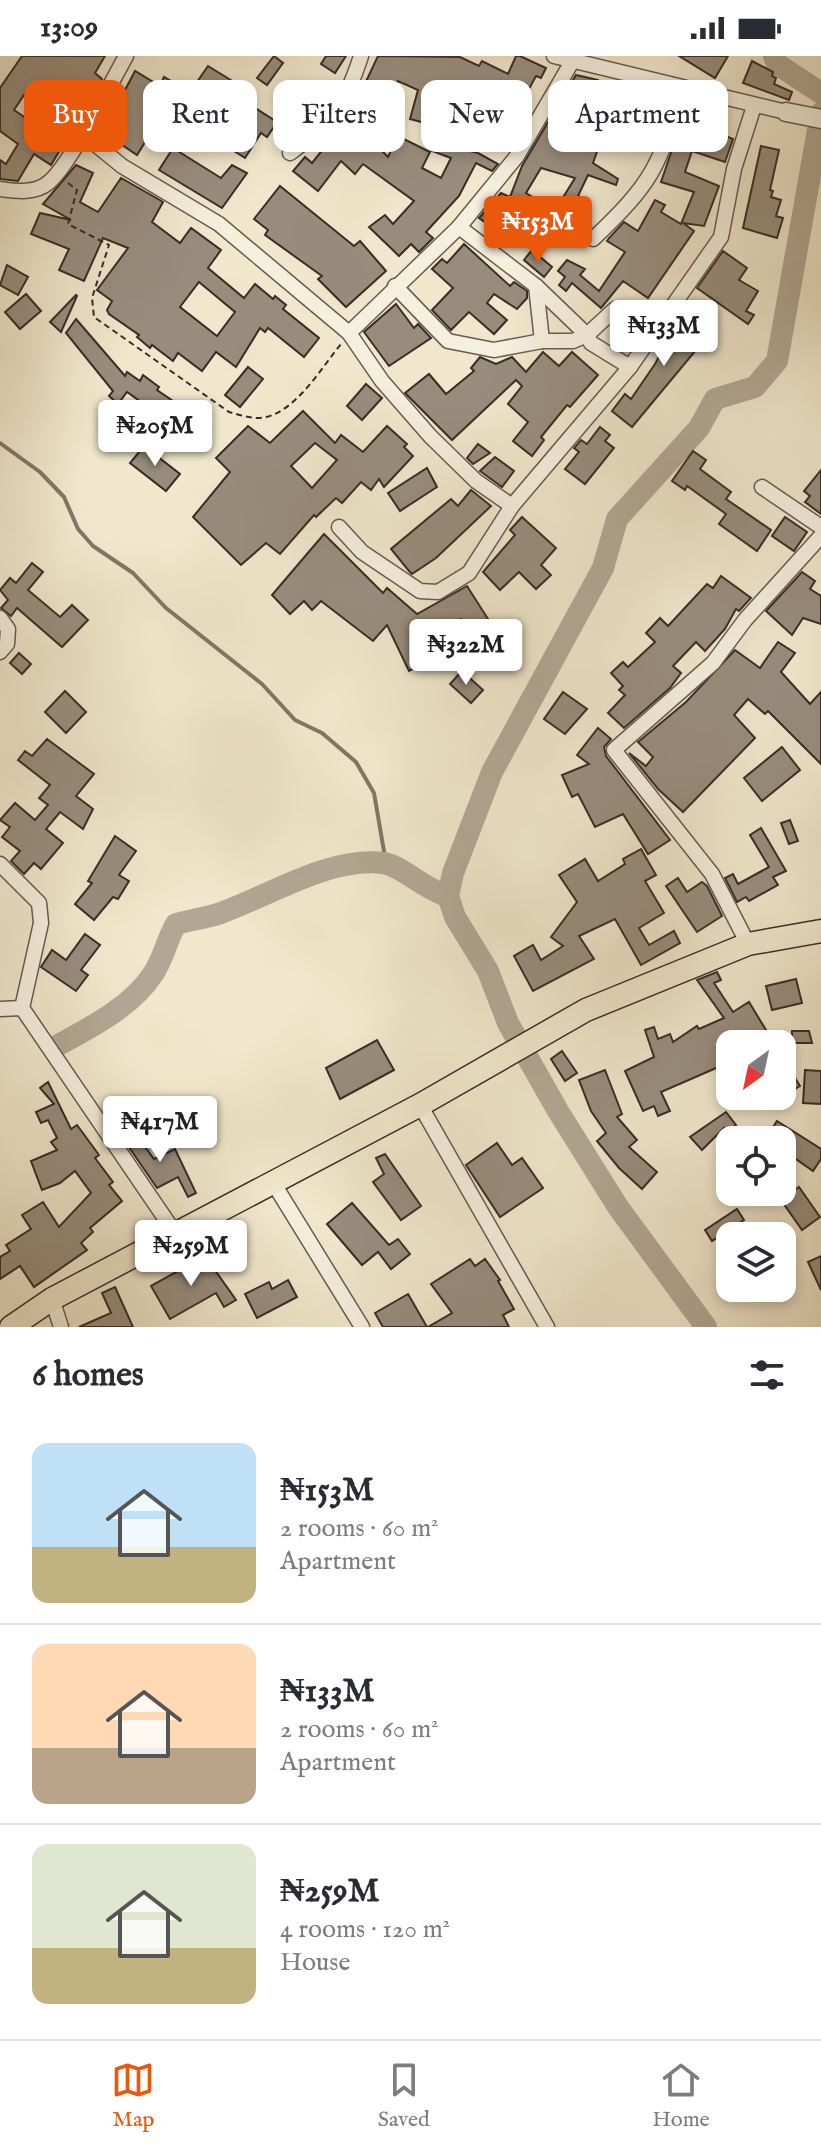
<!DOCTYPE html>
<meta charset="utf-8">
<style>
:root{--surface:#fff;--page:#f2f2f3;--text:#2b2b33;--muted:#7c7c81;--line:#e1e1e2;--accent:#ea580c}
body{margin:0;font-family:"IM FELL English",serif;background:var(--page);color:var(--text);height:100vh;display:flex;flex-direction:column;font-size:30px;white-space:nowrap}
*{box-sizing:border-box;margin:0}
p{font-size:26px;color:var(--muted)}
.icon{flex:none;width:44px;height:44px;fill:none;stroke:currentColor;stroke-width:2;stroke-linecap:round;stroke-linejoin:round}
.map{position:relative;height:1271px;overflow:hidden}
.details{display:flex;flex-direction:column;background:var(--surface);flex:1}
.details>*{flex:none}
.top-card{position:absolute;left:24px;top:24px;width:774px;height:72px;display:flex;gap:16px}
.needle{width:52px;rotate:213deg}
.fabs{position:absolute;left:716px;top:974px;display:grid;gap:16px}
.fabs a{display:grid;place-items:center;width:80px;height:80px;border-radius:16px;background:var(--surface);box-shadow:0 4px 12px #0003;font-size:40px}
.price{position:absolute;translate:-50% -68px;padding:0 18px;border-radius:8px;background:#fff;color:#222;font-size:26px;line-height:52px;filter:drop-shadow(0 2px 4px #0008)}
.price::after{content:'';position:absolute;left:50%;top:48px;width:24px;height:18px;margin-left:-12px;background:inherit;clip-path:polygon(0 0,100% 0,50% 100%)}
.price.active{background:var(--accent);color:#fff}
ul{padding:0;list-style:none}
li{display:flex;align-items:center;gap:24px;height:200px;padding:0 32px}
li+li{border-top:2px solid var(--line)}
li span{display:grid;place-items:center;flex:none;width:224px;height:160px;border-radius:16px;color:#555}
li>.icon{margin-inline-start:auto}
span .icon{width:96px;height:96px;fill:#fffc;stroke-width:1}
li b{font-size:34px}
h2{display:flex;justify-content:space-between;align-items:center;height:96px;padding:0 32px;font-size:34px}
.tag{padding:0 28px;border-radius:16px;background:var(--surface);box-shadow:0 4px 12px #0003;font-size:28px;line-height:72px}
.tag.active{background:var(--accent);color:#fff}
.status{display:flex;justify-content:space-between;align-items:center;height:56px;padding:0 40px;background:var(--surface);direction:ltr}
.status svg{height:22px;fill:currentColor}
.menu{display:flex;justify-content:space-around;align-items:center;height:112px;border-top:2px solid var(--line);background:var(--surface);font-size:22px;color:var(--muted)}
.menu a{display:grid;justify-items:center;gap:4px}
.menu .active{color:var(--accent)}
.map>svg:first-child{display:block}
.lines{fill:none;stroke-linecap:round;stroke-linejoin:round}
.stream{stroke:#827668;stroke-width:4}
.river{stroke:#b2a794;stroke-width:22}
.building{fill:#988d7d;stroke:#392c27;stroke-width:2;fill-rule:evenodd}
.minor-casing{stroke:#675b50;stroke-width:17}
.tertiary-casing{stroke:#675b50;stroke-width:21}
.primary-casing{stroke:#392c27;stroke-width:25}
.path{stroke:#392c27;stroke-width:2;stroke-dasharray:6 4;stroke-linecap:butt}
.minor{stroke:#f5efde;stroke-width:14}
.tertiary{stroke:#f5efde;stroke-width:18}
.primary{stroke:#f0e7cc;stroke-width:22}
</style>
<div class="status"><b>13:09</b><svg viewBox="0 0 49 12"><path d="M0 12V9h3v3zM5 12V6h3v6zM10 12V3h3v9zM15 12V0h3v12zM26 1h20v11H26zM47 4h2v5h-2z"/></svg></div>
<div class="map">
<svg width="821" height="1271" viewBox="0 0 821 1271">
<rect width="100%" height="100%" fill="#f0e7cc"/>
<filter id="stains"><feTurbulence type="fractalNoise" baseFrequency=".0025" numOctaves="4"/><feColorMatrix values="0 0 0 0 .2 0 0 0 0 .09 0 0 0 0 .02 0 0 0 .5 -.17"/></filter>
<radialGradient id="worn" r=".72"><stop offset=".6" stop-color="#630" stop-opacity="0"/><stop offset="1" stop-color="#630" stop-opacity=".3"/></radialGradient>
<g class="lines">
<polyline class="stream" points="0,387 40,416 64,441 78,473 93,490 133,517 166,552 262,628 295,664 322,677 356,706 374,737 386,807"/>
<g class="river">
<polyline points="774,0 777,8 821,37"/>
<path d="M53,992C87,973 131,952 153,918C163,904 167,883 176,868C190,864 205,862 218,858C267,841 330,800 383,807C401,809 425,834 448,840"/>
<polyline points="706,1271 618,1151 558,1055 508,967 488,915 455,861 448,840 453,817 492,716 603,512 617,463 699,372 715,343 755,331 777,305 821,57"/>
</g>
</g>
<g class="building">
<path d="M22,0H105L95,17L102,23L51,109L34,98L18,125L0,123V104L6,108L18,88L0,75V32ZM30,30L56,47L39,71L14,54Z"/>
<polygon points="274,0 283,7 267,29 257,22"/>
<polygon points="326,0 346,0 335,17 321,8"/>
<polygon points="378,0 460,1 479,10 482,5 508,18 516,0 520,0 546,12 541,22 536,20 511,66 517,68 511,84 503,81 499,90 493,88 505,55 484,44 479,54 454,42 451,48 437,42 429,68 410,63 418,34 398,25 389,46 362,34"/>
<polygon points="679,0 728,0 715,22"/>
<polygon points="752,5 773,16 772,20 776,22 774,28 792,36 789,44 743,27"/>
<polygon points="208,10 255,39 249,48 277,66 267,81 261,77 245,102 202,75 204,71 169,48 137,99 103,76 135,15 160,30 164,21 190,36"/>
<polygon points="576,19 598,24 594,38 643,54 636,74 568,58 559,76 599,90 593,107 618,123 616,129 588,119 578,140 582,142 573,157 559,148 575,122 541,112 526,137 552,153 534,181 506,163 498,175 479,162 501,137 510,141 522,110"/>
<polygon points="349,61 388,101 398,80 430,96 422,112 441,122 451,102 432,95 435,86 478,97 498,108 492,115 476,107 459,140 426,176 433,182 419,196 411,188 399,200 369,171 385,159 393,168 414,145 363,108 355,118 341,105 318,135 293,115 305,101 312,107"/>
<polygon points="683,62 733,83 725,106 692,95 685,116 719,130 704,170 683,167 694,175 648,242 623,225 601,252 572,227 566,235 559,229 565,221 558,215 567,204 585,213 580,219 599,235 625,196 607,185 609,182 624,166 638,175 655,144 665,149 661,156 681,168 694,136 661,126"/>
<polygon points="761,90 779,94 770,134 773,135 771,141 781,144 776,160 783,162 777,182 743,172"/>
<polygon points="173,92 221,122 232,109 247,117 222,152 159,114"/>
<path d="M76,109L93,117L80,146L98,156L121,122L158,143L163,146L152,166L180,187L191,172L221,194L208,212L244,242L255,228L273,243L275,240L286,249L283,253L319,282L304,301L268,272L265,276L260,272L236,311L216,296L202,315L178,297L173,305L152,289L150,292L137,281L139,279L109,258L107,254L112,245L97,234L128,192L103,182L84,225L59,214L69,193L31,178L40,157L71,164L43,148ZM199,226L235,256L217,280L180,251Z"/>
<polygon points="280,130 354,190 360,185 386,215 346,251 318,223 322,220 265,179 268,174 254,163"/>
<polygon points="464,188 510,230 514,226 527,235 527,242 517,253 494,238 487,247 507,264 494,278 469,256 451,274 432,254 453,232 432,213 442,203 447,207"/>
<polygon points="532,194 552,211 544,221 524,204"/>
<polygon points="723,195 747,212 739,224 758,235 746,255 754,259 748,268 697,232"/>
<polygon points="7,209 28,221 18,239 0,229"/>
<polygon points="26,238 41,255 20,273 5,256"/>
<polygon points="76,239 77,240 61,276 50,266"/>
<polygon points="396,248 414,272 418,268 431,282 389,310 364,276"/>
<polygon points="682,257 711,276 632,371 612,355 625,338 631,343 655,308 667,286 664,284"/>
<polygon points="76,263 125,320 127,316 140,325 143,319 159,331 157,334 211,371 196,391 176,377 168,384 157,376 162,361 127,336 118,348 109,340 113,335 66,277"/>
<polygon points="543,296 559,310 572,296 598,319 570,351 567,349 541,381 544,384 532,400 513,385 528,366 508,348 522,330 516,324 452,384 405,337 429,318 446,338 474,315 471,312 480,301 496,308 512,301 526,316"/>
<polygon points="248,311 263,323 240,351 225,339"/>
<polygon points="366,328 382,342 362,364 347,350"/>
<path d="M303,355L335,387L341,379L363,396L387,370L407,388L404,391L413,400L384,431L379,423L371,434L361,426L342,447L336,442L316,461L314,459L280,498L266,487L241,509L193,461L230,416L216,402L248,370L270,387ZM315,387L337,404L312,432L291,410Z"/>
<polygon points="600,371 610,379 605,385 614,392 585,428 565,413 579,396 574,392 581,384 587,388"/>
<polygon points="478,388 490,397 473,408 467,402"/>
<polygon points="144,390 180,418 166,435 130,407"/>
<polygon points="693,395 706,404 700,413 731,436 726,443 771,474 757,495 719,468 726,458 687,430 685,434 672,425"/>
<polygon points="495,401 514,415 502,431 480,415"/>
<polygon points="427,412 437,431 400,455 388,437"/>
<polygon points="821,414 821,458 805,446 810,440 804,435"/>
<polygon points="471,434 491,450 436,502 412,518 409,515 391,493 451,443 458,450"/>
<polygon points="522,461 556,492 541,509 551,519 536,533 519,516 500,534 483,516 515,479 510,474"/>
<polygon points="785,461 807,476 794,495 772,480"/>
<polygon points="324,478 383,537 387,532 417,558 467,530 495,574 501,568 517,585 496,603 461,563 424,584 433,603 409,615 387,569 373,585 321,545 312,554 304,545 290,558 272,539"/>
<polygon points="32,507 43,516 28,534 60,561 72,549 88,564 62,591 17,552 11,560 1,552 8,544 0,534 10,522 16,527"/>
<polygon points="802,516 815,525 810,533 821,540 821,568 803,562 792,579 766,555"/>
<polygon points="721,520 751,542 739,555 736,553 725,573 705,595 696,586 673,610 681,617 670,632 624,672 608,657 625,639 619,634 623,630 611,617 623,606 628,611 655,586 646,577 660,562 668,570 707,528 713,532"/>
<polygon points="778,586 795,597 781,616 810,648 821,636 821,708 768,655 765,658 748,643 734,659 755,682 683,756 658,733 629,697 646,710 653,701 638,686 686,646 735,594 760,612"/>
<polygon points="19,597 31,608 22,618 10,607"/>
<polygon points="462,615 483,634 471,647 450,628"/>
<polygon points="65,635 86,656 66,677 45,656"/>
<polygon points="563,636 587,653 565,678 544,663"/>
<polygon points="598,672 611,683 604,691 606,700 670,784 648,798 623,758 595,771 578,738 572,741 562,719 589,708 577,699"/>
<polygon points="47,683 94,718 76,740 93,753 83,773 60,756 46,773 63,787 41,813 34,807 24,818 11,805 20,795 2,781 10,771 0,764 15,747 35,764 48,749 39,742 50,729 18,704 25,695 32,700"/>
<polygon points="782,691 800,714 762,745 744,722"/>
<polygon points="790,764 798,785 789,788 781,767"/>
<polygon points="761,772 786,815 773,821 778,829 749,845 746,841 737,846 725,822 733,818 738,828 769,811 750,779"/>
<polygon points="115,780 136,795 119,819 129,825 118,843 113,841 94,864 75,848 92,827 88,825"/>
<polygon points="641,793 656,819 645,825 664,857 639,872 649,889 674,875 680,887 641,909 615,863 579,880 594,903 533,935 514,900 533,889 541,904 563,890 551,881 577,846 559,819 585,803 598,825 625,808 623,803"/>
<polygon points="678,822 687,836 702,826 707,830 722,860 697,876 666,830"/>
<polygon points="85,878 100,889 81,914 88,919 76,935 41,911 52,894 66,904"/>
<polygon points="717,916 721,924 714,927 733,956 749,946 769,979 755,988 730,988 730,1006 661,1036 670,1055 658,1060 654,1050 643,1055 625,1015 654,1001 645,974 654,971 658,983 670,978 673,986 697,970 699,973 724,962 697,924"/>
<polygon points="796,923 802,947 772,954 766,930"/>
<polygon points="792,975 809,975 812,987 792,987"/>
<polygon points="377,984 394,1014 340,1043 326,1012"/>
<polygon points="562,995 577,1017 565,1025 551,1003"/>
<polygon points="605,1014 622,1058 617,1061 637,1084 629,1091 657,1116 642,1133 619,1112 597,1085 606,1077 591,1055 579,1024"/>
<polygon points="790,1014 800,1030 782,1041 782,1019"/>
<polygon points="805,1014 821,1015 821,1048 803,1047"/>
<polygon points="48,1026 71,1073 77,1069 99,1099 95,1102 113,1126 109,1129 122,1145 90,1172 93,1176 81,1187 87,1194 34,1231 20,1210 0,1223 0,1201 10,1195 6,1189 31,1173 22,1159 43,1146 59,1171 91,1137 75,1115 60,1127 42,1134 31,1105 57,1094 51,1086 57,1082 48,1064 41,1067 36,1056 54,1048 40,1032"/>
<polygon points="186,1045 198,1066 173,1082 160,1061"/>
<polygon points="726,1056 736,1069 726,1076 724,1072 702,1094 690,1081"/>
<polygon points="777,1065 821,1093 821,1103 813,1115 786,1096 792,1087 772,1073"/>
<polygon points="132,1073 154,1103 175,1093 196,1137 188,1141 178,1121 157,1132 122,1081"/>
<polygon points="497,1087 512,1109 522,1102 543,1132 500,1161 466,1109"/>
<polygon points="385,1098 421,1150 401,1164 373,1126 384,1118 376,1102"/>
<polygon points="799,1131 820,1161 802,1174 781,1144"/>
<polygon points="352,1147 389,1189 398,1183 410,1198 391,1213 378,1196 362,1209 327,1168"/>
<polygon points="737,1153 744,1164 712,1185 705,1174"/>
<polygon points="205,1200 236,1244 224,1251 216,1237 170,1263 151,1230"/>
<polygon points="821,1200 821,1234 808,1206"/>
<polygon points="470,1203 475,1210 485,1203 500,1224 498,1225 514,1253 503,1259 509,1271 428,1271 452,1257 431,1228"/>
<polygon points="288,1224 297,1241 257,1262 245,1238 269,1226 272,1233"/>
<polygon points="115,1231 133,1271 79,1271 111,1257 102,1237"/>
<polygon points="408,1238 427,1271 383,1271 375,1257"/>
</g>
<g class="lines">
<defs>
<g id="minor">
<polyline points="554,0 786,56"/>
<polyline points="83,78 122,110 219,168 349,277 382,325 430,380 476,425 512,450"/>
<path d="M290,97C332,66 345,50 361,0"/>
<path d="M0,133C16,135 34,138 48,127C69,111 111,27 126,0"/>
<polyline points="459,171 536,230 587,279 591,287 630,311"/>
<path d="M593,183C650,129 662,110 680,33"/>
<polyline points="395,230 448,285 494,294 542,285 573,285 587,279 615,253 649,285"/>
<polyline points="536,230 542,285"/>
<polyline points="349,277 459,171 517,100 573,4"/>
<polyline points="762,431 821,471"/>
<polyline points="339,471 362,496 420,535 438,536 469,517 512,450 630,311 721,181 734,113 754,50"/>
<polyline points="0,562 8,573 7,588 0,596"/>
<polyline points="0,808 39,847 41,867 22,952 175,1177"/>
<polyline points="748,888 712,818 614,694 713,607 745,564 821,480"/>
<polyline points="0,953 22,952"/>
<polyline points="420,1049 547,1271"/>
<polyline points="274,1128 362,1271"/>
<polyline points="52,1243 61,1271"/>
</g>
<polyline id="tertiary" points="786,56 821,63"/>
<polyline id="primary" points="11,1271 52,1243 420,1049 586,954 748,888 821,875"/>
</defs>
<use href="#minor" class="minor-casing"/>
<use href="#tertiary" class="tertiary-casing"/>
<use href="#primary" class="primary-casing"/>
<path class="path" d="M68,127L77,134L68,168L109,189L92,242L94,261L229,356C241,359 253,364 266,361C297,354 322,311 341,288"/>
<use href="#minor" class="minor"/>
<use href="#tertiary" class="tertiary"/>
<use href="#primary" class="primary"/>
</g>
<rect width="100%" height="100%" filter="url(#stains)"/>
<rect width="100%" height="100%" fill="url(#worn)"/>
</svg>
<div class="fabs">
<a><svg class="needle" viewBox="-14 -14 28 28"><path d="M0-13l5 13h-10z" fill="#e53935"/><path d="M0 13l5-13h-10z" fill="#7c7c81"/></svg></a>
<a><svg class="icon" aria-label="locate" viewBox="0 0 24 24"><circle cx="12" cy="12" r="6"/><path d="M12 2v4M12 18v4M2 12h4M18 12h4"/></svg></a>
<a><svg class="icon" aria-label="layers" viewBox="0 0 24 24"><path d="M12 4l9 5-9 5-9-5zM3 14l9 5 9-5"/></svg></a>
</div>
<b class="price active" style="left:538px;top:208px">₦153M</b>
<b class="price" style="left:664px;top:312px">₦133M</b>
<b class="price" style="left:155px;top:412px">₦205M</b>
<b class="price" style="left:466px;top:631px">₦322M</b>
<b class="price" style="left:160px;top:1108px">₦417M</b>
<b class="price" style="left:191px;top:1232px">₦259M</b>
<div class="top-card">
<a class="tag active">Buy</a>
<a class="tag">Rent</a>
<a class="tag">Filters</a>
<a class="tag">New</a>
<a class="tag">Apartment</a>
</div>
</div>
<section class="details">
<h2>6 homes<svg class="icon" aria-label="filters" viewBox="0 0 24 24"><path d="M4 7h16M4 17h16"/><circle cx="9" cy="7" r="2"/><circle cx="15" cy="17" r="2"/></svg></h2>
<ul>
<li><span style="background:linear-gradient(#bfe0f5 65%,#c2b280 0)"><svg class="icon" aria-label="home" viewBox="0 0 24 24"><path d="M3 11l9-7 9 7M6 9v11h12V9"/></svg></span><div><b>₦153M</b><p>2 rooms · 60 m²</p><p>Apartment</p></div></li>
<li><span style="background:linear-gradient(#ffd9b3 65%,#b9a48a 0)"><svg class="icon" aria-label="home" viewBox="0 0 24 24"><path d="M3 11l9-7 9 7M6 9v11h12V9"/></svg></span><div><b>₦133M</b><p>2 rooms · 60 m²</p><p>Apartment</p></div></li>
<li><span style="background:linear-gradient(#dfe7d0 65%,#c2b280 0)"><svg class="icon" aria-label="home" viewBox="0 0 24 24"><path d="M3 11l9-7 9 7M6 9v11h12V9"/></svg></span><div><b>₦259M</b><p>4 rooms · 120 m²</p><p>House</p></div></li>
</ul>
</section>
<nav class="menu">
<a class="active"><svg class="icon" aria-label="map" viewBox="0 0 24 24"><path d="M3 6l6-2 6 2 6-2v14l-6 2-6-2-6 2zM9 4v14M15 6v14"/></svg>Map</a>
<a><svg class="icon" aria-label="saved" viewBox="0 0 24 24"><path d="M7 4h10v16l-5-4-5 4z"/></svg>Saved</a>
<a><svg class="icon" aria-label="home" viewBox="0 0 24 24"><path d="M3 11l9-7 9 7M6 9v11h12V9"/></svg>Home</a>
</nav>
